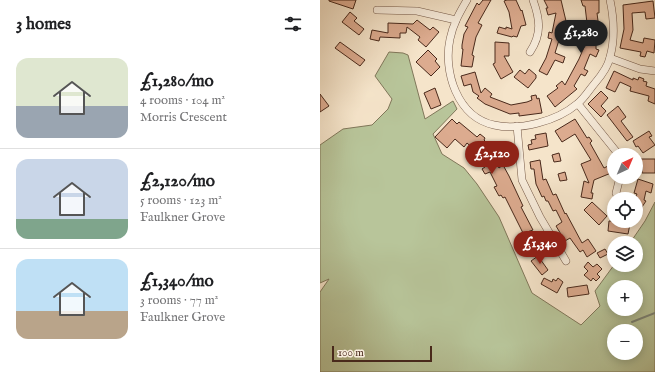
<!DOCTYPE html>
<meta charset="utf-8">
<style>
:root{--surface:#fff;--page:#f2f2f2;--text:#202124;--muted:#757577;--line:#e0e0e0;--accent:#8f2418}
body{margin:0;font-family:"IM FELL English",serif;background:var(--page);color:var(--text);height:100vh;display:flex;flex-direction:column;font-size:15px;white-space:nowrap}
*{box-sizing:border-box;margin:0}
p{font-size:13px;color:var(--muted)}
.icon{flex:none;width:22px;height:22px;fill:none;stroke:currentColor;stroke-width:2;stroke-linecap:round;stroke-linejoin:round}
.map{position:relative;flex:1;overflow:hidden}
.sheet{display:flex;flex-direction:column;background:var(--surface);width:320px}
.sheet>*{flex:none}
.needle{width:26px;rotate:44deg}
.controls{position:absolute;left:287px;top:148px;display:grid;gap:8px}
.controls a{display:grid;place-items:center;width:36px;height:36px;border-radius:50%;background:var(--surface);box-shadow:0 2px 10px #0003;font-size:20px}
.scale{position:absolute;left:12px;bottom:10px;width:100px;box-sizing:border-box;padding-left:4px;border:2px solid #49291b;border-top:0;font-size:11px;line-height:14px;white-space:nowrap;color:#49291b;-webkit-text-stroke:3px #f8eddd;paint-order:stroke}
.price{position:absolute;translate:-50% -34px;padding:0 9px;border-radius:14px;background:var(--accent);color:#fff;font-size:13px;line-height:26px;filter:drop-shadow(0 1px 2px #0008)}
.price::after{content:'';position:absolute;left:50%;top:24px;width:12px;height:9px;margin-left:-6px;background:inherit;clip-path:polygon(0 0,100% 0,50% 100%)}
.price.active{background:#222;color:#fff}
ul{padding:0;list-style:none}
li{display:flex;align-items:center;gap:12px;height:100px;padding:0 16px}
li+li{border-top:1px solid var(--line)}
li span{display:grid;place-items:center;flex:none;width:112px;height:80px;border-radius:12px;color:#555}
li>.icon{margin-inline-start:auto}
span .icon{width:48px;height:48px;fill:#fffc;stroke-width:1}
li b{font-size:17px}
h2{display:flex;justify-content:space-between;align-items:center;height:48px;padding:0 16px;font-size:17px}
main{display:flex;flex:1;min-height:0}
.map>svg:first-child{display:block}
.green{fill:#b8c59a;stroke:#80775a;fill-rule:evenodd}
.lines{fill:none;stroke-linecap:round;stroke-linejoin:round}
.stream{stroke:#7b8376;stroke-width:2}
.building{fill:#dcab8f;stroke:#49291b}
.minor-casing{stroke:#745847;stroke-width:8}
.minor{stroke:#f8eddd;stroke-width:7}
</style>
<main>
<section class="sheet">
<h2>3 homes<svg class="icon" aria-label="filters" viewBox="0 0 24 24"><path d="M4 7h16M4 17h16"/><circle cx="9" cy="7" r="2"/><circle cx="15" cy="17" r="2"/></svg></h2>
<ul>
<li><span style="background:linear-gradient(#dfe7d0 60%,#9aa5b1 0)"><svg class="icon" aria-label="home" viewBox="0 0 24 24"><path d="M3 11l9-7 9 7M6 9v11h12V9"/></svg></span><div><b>£1,280/mo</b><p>4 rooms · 104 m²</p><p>Morris Crescent</p></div></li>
<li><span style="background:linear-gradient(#c9d6e8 75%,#7fa58c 0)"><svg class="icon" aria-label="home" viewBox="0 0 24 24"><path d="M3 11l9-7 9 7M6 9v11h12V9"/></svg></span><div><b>£2,120/mo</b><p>5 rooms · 123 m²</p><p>Faulkner Grove</p></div></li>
<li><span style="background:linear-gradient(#bfe0f5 65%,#b9a48a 0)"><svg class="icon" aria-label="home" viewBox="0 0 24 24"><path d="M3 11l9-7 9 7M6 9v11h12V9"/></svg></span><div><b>£1,340/mo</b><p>3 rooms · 77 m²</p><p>Faulkner Grove</p></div></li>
</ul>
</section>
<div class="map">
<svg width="335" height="372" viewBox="0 0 335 372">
<rect width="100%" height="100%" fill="#f5e4ca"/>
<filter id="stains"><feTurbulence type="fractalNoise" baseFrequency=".005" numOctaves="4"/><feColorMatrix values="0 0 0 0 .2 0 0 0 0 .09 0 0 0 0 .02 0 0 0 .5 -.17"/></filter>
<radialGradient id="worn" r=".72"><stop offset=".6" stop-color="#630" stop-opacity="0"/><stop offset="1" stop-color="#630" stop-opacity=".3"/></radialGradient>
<path class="green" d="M69,52L83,53L88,55L105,119L133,101L137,109L113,134L122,154L144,168L157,184L179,217L212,293L261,325L280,306L275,291L294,265H316V243H310L325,221L335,202V372H0V292L9,279L0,283V145L23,129L52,125L68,109L72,99L55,76ZM294,287H316V309H294ZM294,331H316V353H294Z"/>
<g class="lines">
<polyline class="stream" points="312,322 335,313"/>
</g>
<g class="building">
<polygon points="9,0 36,0 33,9 9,1"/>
<polygon points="163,0 171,0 158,23 162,25 156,37 152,55 154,56 152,67 141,66 143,49 142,49 142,45 144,34 148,27 145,26 157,3 159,5"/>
<polygon points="187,0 196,0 201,11 202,10 206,25 201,26 197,37 193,36 192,37 177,33 179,27 186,29 186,27 192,29 189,12 184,1"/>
<polygon points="224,0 241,0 246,21 243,41 239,40 235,53 245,57 243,63 235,60 227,75 219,71 226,58 232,39 228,38 229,32 232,33 236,13 228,15 226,8 228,8"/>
<polygon points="261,0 279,0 279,13 277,13 279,29 281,29 281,34 276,34 276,49 279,50 276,57 270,54 264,69 268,71 265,76 261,74 254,86 257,89 235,107 227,96 238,88 236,86 242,81 245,85 259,59 267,40 268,23 267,23 265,6 263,6"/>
<polygon points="333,1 335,18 326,19 325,12 312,13 313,30 310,40 323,43 324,38 335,40 334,53 327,51 325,57 320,56 321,52 300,48 304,29 303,5"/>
<polygon points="30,12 37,18 34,21 44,29 39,35 22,22"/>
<polygon points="97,20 110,30 113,27 119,32 106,47 98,40 100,37 87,27 86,33 80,33 80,38 60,37 59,41 50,39 52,30 68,33 68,23 93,24"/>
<polygon points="20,42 45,60 40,66 15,48"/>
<polygon points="175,42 189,43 189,56 184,56 193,72 181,79 173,64 175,63"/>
<polygon points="108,50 117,59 115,61 120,67 111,76 96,62"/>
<polygon points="209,69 216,75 216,78 208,88 194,77 200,70 205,74"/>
<polygon points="294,71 313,80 313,78 318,80 319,77 324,79 323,81 327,82 326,86 335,89 335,104 328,101 329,96 310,91 311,87 300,82 295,92 286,88"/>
<polygon points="155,72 161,93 165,88 172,94 170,97 191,105 207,102 212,100 211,96 216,95 217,99 219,98 222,113 199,116 199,113 190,114 165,104 157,98 159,96 153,92 151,84 144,86 141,76"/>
<polygon points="115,88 121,105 111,109 104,93"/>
<polygon points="281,91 288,98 281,106 286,111 281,117 268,104"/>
<polygon points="0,94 9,106 0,112"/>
<polygon points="298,106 306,117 301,121 313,137 307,141 287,115"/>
<polygon points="132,119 137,124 139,122 157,137 160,134 165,138 164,140 170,146 167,149 179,168 183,165 189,176 203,206 201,207 213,230 207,232 216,244 220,241 224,247 212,255 202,241 206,239 185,197 183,198 181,195 179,196 174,187 177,186 170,172 165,174 162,169 165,167 162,161 165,159 147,143 144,147 135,139 127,148 115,137"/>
<polygon points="255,119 267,138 269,137 272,141 270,143 284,168 288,166 291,173 274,180 271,193 273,193 272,199 261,197 264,181 269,183 261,164 271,160 255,134 242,142 235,131"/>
<polygon points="329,131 332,136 329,137 335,145 323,153 318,146 316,147 313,141"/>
<polygon points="226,133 228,146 209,150 208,145 212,144 211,140 216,139 215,135"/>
<polygon points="239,153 241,161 234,162 232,155"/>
<polygon points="316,159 335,159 335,173 322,173 322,166 316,166"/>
<polygon points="220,160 223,180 226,179 233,195 236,194 245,214 246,213 262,243 268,239 276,251 267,257 263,250 260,252 250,238 245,241 236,226 242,222 236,210 233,211 228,201 226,201 224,196 222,197 216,184 214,169 211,169 210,162"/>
<polygon points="245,172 247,180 240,181 238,174"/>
<polygon points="318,179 333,184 331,193 326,191 324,200 326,201 316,216 316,196 317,194 314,193"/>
<polygon points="272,202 287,216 279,225 264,210"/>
<polygon points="289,221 296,221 310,224 308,234 288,231"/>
<polygon points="285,249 288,254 280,258 277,253"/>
<polygon points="218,256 228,270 222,275 211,261"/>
<polygon points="268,262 273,267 277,264 282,269 277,274 280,277 276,281 273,278 271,281 264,275 268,271 264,267"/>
<polygon points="224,278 232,282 233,279 236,281 238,278 243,282 237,293 221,284"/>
<polygon points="267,285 269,294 248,297 247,288"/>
</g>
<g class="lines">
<defs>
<g id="minor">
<path d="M147,0C140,12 133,24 130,39C123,71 137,117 174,125C200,131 237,121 257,104C264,99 269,90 275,83C281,76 288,67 290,57C295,39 294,19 290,0"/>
<polyline points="57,10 97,11 136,20"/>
<path d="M210,52C222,34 220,19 213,0"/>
<polyline points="290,58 320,69 335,71"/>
<polyline points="258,104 299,155"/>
<polyline points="197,126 202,180 220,217 246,261"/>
<polyline points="296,193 300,177"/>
</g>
</defs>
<use href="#minor" class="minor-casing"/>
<use href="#minor" class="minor"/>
</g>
<rect width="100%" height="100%" filter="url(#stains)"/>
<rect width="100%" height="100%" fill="url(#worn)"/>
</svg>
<div class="controls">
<a><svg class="needle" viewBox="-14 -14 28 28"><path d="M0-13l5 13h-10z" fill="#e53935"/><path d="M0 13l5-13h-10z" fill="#757577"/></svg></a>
<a><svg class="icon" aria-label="locate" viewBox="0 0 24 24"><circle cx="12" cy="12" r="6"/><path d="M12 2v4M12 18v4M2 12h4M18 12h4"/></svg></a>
<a><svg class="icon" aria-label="layers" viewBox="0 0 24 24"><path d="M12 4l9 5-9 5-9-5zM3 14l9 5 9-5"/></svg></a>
<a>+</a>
<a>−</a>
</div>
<div class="scale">100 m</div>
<b class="price active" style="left:261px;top:54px">£1,280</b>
<b class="price" style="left:172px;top:175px">£2,120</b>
<b class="price" style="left:220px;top:265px">£1,340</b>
</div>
</main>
